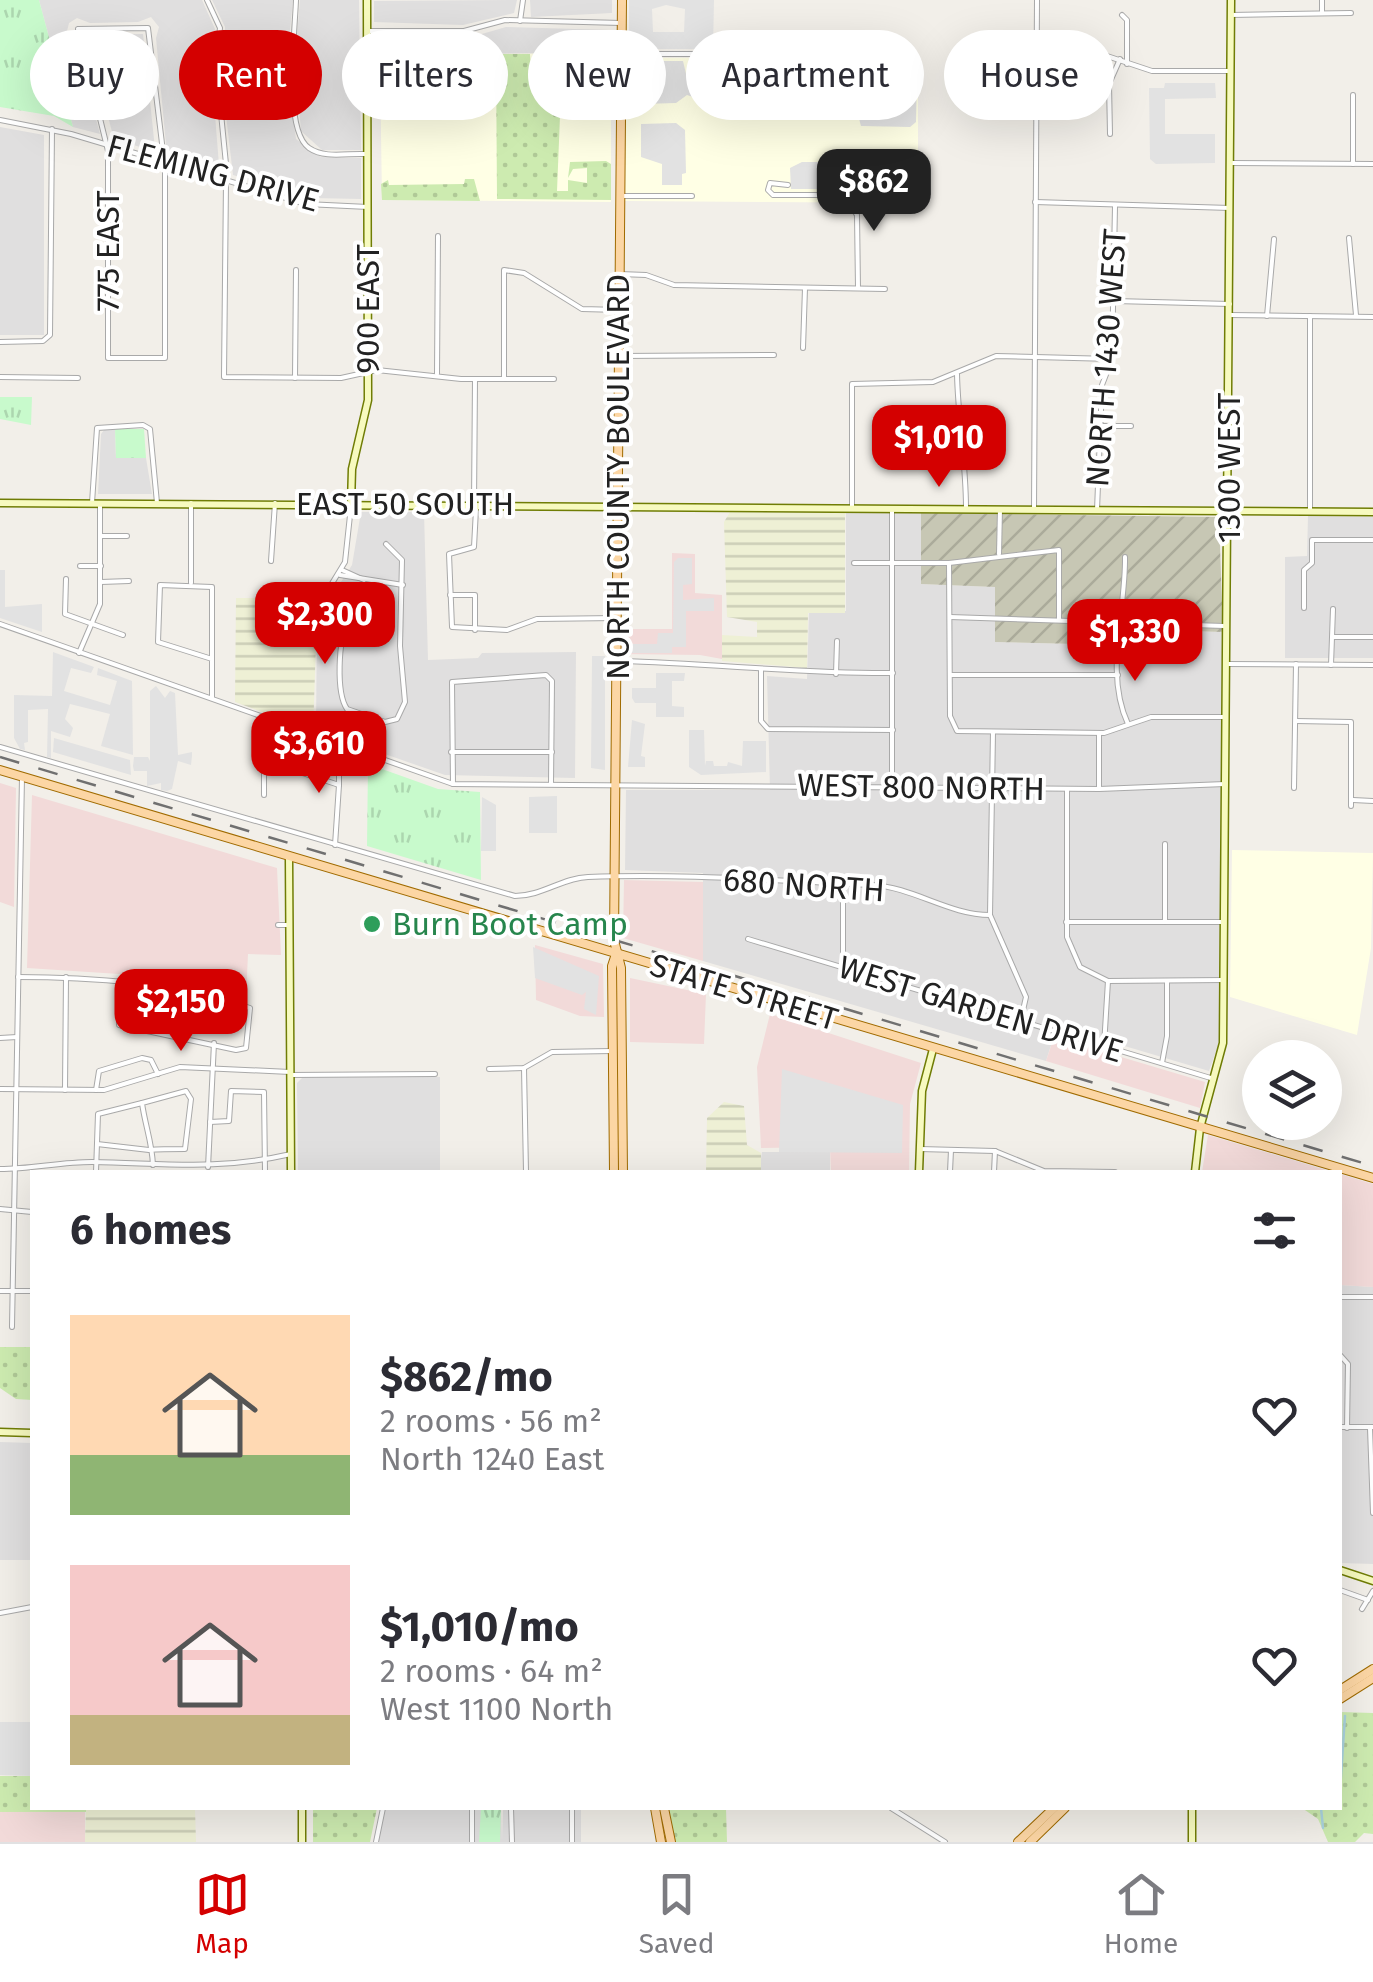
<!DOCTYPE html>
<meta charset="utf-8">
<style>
:root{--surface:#fff;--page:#f2f2f3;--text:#2b2b33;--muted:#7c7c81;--line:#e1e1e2;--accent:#d40000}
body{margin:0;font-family:"Fira Sans",sans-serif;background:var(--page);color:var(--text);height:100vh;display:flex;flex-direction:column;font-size:38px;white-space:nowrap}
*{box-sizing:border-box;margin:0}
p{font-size:32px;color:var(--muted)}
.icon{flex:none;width:55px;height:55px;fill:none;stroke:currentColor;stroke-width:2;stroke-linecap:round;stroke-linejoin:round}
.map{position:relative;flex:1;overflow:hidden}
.side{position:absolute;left:30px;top:1170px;width:1312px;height:640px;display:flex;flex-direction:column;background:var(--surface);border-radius:0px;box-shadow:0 10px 40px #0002}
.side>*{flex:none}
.guide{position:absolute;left:30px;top:30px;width:1315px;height:90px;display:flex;gap:20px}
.controls{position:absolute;left:1242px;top:1040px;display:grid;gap:20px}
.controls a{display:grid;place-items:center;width:100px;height:100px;border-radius:50%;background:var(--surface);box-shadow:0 10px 40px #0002;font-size:50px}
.price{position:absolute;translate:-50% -85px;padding:0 22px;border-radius:20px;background:var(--accent);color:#fff;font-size:32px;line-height:65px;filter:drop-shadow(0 2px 5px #0008)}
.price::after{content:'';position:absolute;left:50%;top:60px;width:30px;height:22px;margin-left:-15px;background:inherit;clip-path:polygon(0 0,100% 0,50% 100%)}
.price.selected{background:#222;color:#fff}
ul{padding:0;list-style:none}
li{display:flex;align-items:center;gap:30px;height:250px;padding:0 40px}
li span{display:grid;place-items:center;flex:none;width:280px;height:200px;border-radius:0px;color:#555}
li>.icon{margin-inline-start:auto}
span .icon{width:120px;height:120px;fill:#fffc;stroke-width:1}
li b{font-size:42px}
h2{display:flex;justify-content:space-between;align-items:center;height:120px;padding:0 40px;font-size:42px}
.pill{padding:0 35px;border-radius:45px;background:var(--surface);box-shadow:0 10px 40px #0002;font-size:35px;line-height:90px}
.pill.selected{background:var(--accent);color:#fff}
.dock{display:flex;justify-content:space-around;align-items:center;height:140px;border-top:2px solid var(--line);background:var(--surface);font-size:28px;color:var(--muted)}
.dock a{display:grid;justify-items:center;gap:5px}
.dock .selected{color:var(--accent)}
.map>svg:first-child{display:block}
.residential{fill:#e0dfdf}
.commercial{fill:#f2dad9}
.education{fill:#ffffe5}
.construction{fill:url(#construction-furrows)}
.farmland{fill:url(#farmland-rules)}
.grass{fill:url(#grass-dots)}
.park{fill:url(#park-tufts)}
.parking{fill:#e2e2e2;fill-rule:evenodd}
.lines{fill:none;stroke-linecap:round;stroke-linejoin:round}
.stream{stroke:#aad3df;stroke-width:2.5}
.street-casing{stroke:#a9a9a9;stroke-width:6}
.secondary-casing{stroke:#707d05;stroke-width:9}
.primary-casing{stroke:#a06b00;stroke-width:10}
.street{stroke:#fff;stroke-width:4}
.secondary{stroke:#f7fabf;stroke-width:6}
.primary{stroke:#fcd6a4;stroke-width:8}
.rail{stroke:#707070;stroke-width:2.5;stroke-dasharray:20 20;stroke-linecap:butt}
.leisure-dot{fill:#2e9e5b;stroke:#fff;stroke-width:4}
.labels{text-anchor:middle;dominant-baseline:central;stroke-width:8;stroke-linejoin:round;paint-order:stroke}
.street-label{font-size:32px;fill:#222;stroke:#fff}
.leisure-label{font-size:32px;fill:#27864d;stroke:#fff;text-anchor:start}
</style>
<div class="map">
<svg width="1373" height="1842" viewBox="0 0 1373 1842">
<defs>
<pattern id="construction-furrows" width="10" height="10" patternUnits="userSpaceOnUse" patternTransform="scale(2.5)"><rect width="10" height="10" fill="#c7c7b4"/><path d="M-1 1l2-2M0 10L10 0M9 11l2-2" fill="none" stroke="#abab9a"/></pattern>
<pattern id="farmland-rules" width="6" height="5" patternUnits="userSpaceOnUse" patternTransform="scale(2.5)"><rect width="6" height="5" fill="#eef0d5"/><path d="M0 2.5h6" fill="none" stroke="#ccceb7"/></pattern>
<pattern id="grass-dots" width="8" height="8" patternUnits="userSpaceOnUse" patternTransform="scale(2.5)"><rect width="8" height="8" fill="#cdebb0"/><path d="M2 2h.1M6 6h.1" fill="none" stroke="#b0c997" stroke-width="1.8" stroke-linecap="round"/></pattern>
<pattern id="park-tufts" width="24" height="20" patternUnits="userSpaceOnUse" patternTransform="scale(2.5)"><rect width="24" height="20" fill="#c8facc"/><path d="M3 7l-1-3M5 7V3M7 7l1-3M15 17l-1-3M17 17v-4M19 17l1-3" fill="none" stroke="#acd6af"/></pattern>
</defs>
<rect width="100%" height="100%" fill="#f2efe9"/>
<g class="residential">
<polygon points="39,0 202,0 215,29 211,65 219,165 231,175 167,155 156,38 159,27 151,17 138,22 90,23 77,18 69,23 67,31 75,41 100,134 73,127"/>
<polygon points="212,0 293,0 288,52 225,53 225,27"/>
<polygon points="300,0 359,0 361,150 322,150 301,131 295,59"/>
<polygon points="517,0 514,13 463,25 374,22 374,1"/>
<polygon points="530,0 612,0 612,13 531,17"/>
<polygon points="506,27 609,30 611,53 480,54 479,62 375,63 377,38 468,38"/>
<polygon points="143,34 155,149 153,151 114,139 86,35"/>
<polygon points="285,60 296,139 321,157 361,158 361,199 312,198 233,175 220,64"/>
<polygon points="0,127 44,135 44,335 0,335"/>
<polygon points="105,429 115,429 116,458 146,458 152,494 98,494 101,434"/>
<polygon points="361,512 424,512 428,660 478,658 482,653 576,652 575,778 445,775 316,730 317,619 352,565"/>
<polygon points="846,512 921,513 921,584 995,587 995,642 1154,646 1154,630 1223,632 1219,1043 1209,1071 1057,1026 1046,1061 703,961 703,873 625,870 626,790 770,790 767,676 807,679 809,611 846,611"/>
<polygon points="1308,516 1373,517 1373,658 1285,658 1285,557 1307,556"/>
<polygon points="303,1077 440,1077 440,1172 298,1172 297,1083"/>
<polygon points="762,1152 830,1152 830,1172 759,1172"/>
<polygon points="1340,1285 1373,1287 1373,1564 1340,1563"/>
<polygon points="0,1442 32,1443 32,1560 0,1560"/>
<polygon points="383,1808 501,1808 502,1840 503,1808 581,1808 581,1842 376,1842"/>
</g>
<g class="commercial">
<polygon points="672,553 695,554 695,593 722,595 722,659 700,655 621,654 621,629 672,629"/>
<polygon points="0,783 16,788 14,907 0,902"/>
<polygon points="32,795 277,868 281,955 248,954 246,997 150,976 27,968"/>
<polygon points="624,880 703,882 703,961 623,938"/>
<polygon points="535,945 603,964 604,1017 580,1016 536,1000"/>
<polygon points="630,978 706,994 704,1044 630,1042"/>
<polygon points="770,1014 921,1063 910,1104 909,1172 831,1172 830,1147 761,1148 757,1067"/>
<polygon points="1054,1037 1205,1082 1200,1108 1046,1061"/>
<polygon points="1208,1135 1333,1172 1202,1172"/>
<polygon points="1340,1174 1373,1184 1373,1287 1340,1285"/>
<polygon points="0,1811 85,1812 85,1842 0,1842"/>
</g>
<g class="education">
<polygon points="611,53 611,202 382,200 380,63 479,62 479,54"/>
<polygon points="918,57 918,203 625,201 626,58"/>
<polygon points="1232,850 1373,853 1371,948 1357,1035 1230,997"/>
</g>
<polygon class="construction" points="921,513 1219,517 1223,632 1155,630 1155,646 995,642 995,587 921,584"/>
<g class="farmland">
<polygon points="730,512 845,513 845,613 808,613 807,668 722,661 722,635 757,637 757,622 727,617 724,522"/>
<polygon points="236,598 298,598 317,614 313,731 235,702"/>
<polygon points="724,1102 744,1106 747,1145 761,1153 761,1172 706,1172 707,1118"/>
<polygon points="86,1808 195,1808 196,1842 85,1842"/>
</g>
<g class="grass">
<polygon points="496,54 530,54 531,71 555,71 555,115 560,116 557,191 568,191 568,180 587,183 587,168 573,169 568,178 570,162 606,161 611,164 611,200 497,199"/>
<polygon points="437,62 479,62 479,77 467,84 467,101 454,101 454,91 444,90 443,83 442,95 421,95 422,85 437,84"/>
<polygon points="380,63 418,63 419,84 410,84 409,114 403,113 406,84 380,71"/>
<polygon points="465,179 474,179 480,201 382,200 381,184 388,180 389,185 464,184"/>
<polygon points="0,1347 32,1347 32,1400 16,1399 0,1388"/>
<polygon points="1340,1712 1373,1713 1373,1834 1364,1833 1355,1842 1328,1842 1318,1819 1302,1808 1340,1808"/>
<polygon points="0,1776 32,1776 32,1808 86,1808 86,1812 0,1812"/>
<polygon points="313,1808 377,1808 370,1842 313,1842"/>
<polygon points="669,1808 726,1808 727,1842 675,1842"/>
</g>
<g class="park">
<polygon points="0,0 39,0 73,127 54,116 0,107"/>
<polygon points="0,397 32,397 31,425 0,419"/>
<polygon points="115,429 144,429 146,458 116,458"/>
<polygon points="368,764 438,789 480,792 481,880 367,846"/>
<polygon points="481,1808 501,1808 500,1842 479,1842"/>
</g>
<g class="parking">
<path d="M629,0H714L713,49H629ZM666,5L685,9L684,32H653L652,9Z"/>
<polygon points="646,61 683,61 687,78 702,86 702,100 687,95 676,103 642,104 641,66"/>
<polygon points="862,67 912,67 917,73 916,122 910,127 861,126 857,111 842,97 861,97"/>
<polygon points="1165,83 1215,83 1216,98 1165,99 1165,134 1215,134 1215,163 1156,164 1150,159 1149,88 1164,88"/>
<polygon points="676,123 685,130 686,173 682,174 682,185 662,185 662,164 641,157 641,124"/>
<polygon points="802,162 839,162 840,189 791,189 790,168"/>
<polygon points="678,558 692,558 692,584 683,585 683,600 714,598 714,611 686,611 686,647 672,647 672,653 629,653 631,644 657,644 658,633 673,633 674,562"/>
<polygon points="0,570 5,570 5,607 42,604 42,632 0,618"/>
<polygon points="53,652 94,667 91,673 71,668 64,691 110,705 117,681 97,675 98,668 132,681 133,755 101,746 110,714 70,704 65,719 73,728 70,737 51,731 51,758 47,757 48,709 28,710 28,742 24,743 25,750 20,749 14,738 14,695 52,696"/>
<polygon points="592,656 605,656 605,770 591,768"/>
<polygon points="656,673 685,673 684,681 672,681 672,706 684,707 684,717 656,717 656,703 635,703 632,698 632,688 656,688"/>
<polygon points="156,686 165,698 170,691 175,693 178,755 192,752 192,756 191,765 178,761 172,789 167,791 161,790 161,783 147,786 147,771 134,771 133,766 134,757 148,757 150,761 150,691"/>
<polygon points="632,720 645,724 641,756 645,757 645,767 628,767"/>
<polygon points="689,730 704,730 705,766 706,761 713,761 714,766 727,766 728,762 742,766 743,741 766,741 766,772 701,775 689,767"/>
<polygon points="54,738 130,760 131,775 53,752"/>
<polygon points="557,796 557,833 529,833 529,797"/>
<polygon points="482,797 496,805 496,851 481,851"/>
<polygon points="533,947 599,976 596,1015 584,1009 586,992 582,995 535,978"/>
<polygon points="782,1069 903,1105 902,1153 779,1152"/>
<polygon points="0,1722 32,1722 32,1776 0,1775"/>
</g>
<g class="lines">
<g class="stream">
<polyline points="1340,1791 1345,1716"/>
<polyline points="1321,1808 1323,1828"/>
</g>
<defs>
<g id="street">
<polyline points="207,0 220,28 216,63 226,164"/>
<path d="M296,0C295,31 283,130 309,148C325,159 347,153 365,154"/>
<polyline points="1322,0 1322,13"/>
<polyline points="1122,15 1127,20 1127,64"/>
<polyline points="1231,15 1351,13"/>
<polyline points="520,21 523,0"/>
<polygon points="148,28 165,168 165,358 108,358 108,151 78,29"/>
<polyline points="367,31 464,31 505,20 621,23"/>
<polyline points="1000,53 1104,55 1152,71 1231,71"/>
<polyline points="621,54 738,54"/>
<polyline points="216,58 256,57"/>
<polyline points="1353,95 1353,164"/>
<polyline points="0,120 71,134 306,204 368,207"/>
<polyline points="1110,134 1109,84 1120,59"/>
<polyline points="1231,163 1373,164"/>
<polyline points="226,181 224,377 341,378 377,370 461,379 554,379"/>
<polyline points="788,185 770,183 768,190 773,195 844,195 857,215 858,288"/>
<polyline points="620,196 692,196"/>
<polyline points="1035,202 1230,208"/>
<polyline points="1349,238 1356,315"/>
<polyline points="620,274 646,275 674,285 885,289"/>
<polyline points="1115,301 1230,304"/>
<polyline points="1230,315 1373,317"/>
<polyline points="1267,316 1274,239"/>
<polyline points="0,342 43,341 50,335 52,129"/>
<polyline points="803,348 805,288"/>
<polyline points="620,356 774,355"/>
<polyline points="437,374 438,236"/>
<path d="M957,374C958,420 966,462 966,508"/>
<polyline points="0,377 78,378"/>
<polyline points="295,378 296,270"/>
<polyline points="504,379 504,270 524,273 582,309 620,310"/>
<polyline points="1102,426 1131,426"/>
<polyline points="92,503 97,428 143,425 150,429 157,503"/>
<polyline points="474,504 475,379"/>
<polyline points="852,507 852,384 933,382 996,356 1112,359"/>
<polyline points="476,509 474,547 449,554 452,627 507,630 537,619 616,618"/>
<polyline points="1034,509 1037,0"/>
<polyline points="1097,510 1102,385 1112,359 1115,206"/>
<polyline points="1310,511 1310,316"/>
<polyline points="100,536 127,536"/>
<polyline points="999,554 1000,509"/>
<path d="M1125,557C1126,611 1104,673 1128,724"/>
<polyline points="271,561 275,503"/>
<polyline points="854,563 949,563 1059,550 1059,620"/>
<polyline points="949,563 950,716 957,731 1104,733 1151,717 1225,717"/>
<polyline points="80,566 101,566"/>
<polyline points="342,570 364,580"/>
<polyline points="340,575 403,585"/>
<polyline points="66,579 65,614 123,635"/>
<polyline points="101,582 129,581"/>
<polyline points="191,583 191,503"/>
<path d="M374,583C371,602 356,607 348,622C338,640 336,693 347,709L385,722L397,719L405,702L400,646L402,560L386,544"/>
<polyline points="450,595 475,595 475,630"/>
<polyline points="317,608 345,562 351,506"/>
<polyline points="1304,608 1304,570 1312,563 1312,540 1373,540"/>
<polyline points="950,617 1224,626"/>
<polyline points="0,624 453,784 1099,789 1225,784"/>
<polyline points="1333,637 1373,637"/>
<polyline points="79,653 100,604 100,503"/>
<path d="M620,661C712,663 801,674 893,673"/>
<polyline points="1227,664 1373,665"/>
<polyline points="1331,665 1333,609"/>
<polyline points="761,669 761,721 768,729 893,730"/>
<polyline points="836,674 837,641"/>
<polyline points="950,675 1118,675"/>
<polyline points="212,698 212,587 160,585 158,642 212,659"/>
<polyline points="1296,721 1351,722 1351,806"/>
<polyline points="993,732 990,915 1026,997 1021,1019"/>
<path d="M0,747L515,896C542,896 562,878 588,877C683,873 778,881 872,885C913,887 949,915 990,915"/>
<polyline points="364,752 378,720"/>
<polyline points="451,752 552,752"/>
<polyline points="369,756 375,732"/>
<polyline points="263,760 339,785 339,773"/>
<polyline points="453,784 452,682 546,675 552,681 551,784"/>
<polyline points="892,787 892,511"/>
<polyline points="1099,788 1099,733"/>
<polyline points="1294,788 1296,664"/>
<polyline points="1067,789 1067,937 1080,967 1108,981 1224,980"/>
<polyline points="264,795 264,737 269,721"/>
<polyline points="1353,800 1373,801"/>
<polyline points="335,845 339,785"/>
<polyline points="843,885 843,969"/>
<polyline points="1066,922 1222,922"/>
<polyline points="1165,922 1165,844"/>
<polyline points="278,925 289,925"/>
<polyline points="748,939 1214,1079"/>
<path d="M18,977C58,977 97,979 136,983L240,1005L250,1008L246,1048L236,1050L119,1025V981"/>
<polyline points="0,1038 17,1037"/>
<polyline points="1104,1046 1108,981"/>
<polyline points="1162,1063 1167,1036 1167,981"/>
<polyline points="524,1068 526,1172"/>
<polyline points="489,1069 524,1068 552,1052 612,1051"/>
<polyline points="290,1075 435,1074"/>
<polyline points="0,1089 104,1090 180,1067 290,1072"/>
<polyline points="65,1090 66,977"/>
<polyline points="96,1090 99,1071 142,1058 151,1060 158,1074"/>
<polyline points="210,1122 229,1121 231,1091 264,1092 265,1172"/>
<path d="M97,1144L149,1150C161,1149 173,1149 185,1149L191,1099L186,1091L142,1103C145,1125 152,1142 153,1165"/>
<polyline points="920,1149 995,1151 1044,1171 1115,1172"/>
<polyline points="208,1167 214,1043"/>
<path d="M0,1169C31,1169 61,1162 92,1162C165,1163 217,1171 291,1154"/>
<polyline points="96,1172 98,1114 142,1103"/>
<polyline points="950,1172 951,1150"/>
<polyline points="994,1172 995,1151"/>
<polyline points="0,1209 32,1212"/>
<polyline points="0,1291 32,1291"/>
<polyline points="1340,1297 1373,1297"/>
<polyline points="12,1327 22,777"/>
<polyline points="1340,1355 1348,1364 1347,1428"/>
<polyline points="1340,1427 1373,1427"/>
<polyline points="1370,1428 1373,1513"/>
<polyline points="1340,1590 1368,1600"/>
<polyline points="1362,1609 1373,1591"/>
<polyline points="0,1613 32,1607"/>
<polyline points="472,1808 472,1842"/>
<polyline points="511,1808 512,1842"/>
<polyline points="572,1808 572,1842"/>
<polyline points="891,1808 945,1842"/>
<polyline points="376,1842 383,1808"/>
</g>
<g id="secondary">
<polyline points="0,503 1373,512"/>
<polyline points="351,504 352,469 368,400 367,0"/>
<polyline points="289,858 291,1172"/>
<polyline points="919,1172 922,1091 933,1049"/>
<polyline points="1195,1172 1200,1128 1223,1043 1231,0"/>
<polyline points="0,1432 32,1433"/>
<polyline points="1340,1570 1373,1581"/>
<polyline points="302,1808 302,1842"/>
<polyline points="1192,1842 1192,1808"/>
</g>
<g id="primary">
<polyline points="622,0 614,940 621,968 623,1172"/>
<polyline points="0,770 1373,1178"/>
<polyline points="614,1172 612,966 616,954"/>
<polyline points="1340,1690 1373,1669"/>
<polyline points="1340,1699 1373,1678"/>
<polyline points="655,1808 661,1842"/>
<polyline points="664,1808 671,1842"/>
<polyline points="1018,1842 1054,1808"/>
<polyline points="1030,1842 1065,1808"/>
</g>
</defs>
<use href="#street" class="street-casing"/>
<use href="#secondary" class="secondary-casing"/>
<use href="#primary" class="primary-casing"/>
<use href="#street" class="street"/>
<use href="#secondary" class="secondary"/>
<use href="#primary" class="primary"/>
<polyline class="rail" points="0,757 1373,1166"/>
</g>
<circle class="leisure-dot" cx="372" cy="924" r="10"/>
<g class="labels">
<g class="street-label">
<text transform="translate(213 173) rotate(15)">FLEMING DRIVE</text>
<text transform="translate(108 251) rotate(-90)">775 EAST</text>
<text transform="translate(368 309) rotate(-90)">900 EAST</text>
<text transform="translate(1106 358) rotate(-86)">NORTH 1430 WEST</text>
<text transform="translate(1229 468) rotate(-90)">1300 WEST</text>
<text transform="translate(618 477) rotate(-90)">NORTH COUNTY BOULEVARD</text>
<text x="405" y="504">EAST 50 SOUTH</text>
<text transform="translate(921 787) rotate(1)">WEST 800 NORTH</text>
<text transform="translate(804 885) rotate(4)">680 NORTH</text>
<text transform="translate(744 992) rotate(17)">STATE STREET</text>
<text transform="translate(981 1009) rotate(17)">WEST GARDEN DRIVE</text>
</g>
<g class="leisure-label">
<text x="392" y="924">Burn Boot Camp</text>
</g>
</g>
</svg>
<div class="controls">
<a><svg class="icon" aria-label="layers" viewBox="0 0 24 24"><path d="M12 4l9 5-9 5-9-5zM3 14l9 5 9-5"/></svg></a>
</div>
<b class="price selected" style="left:874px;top:234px">$862</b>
<b class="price" style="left:939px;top:490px">$1,010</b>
<b class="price" style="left:325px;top:667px">$2,300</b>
<b class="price" style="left:1135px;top:684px">$1,330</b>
<b class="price" style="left:319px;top:796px">$3,610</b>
<b class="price" style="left:181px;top:1054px">$2,150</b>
<div class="guide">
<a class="pill">Buy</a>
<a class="pill selected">Rent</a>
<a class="pill">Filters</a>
<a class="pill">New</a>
<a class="pill">Apartment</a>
<a class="pill">House</a>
</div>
<section class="side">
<h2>6 homes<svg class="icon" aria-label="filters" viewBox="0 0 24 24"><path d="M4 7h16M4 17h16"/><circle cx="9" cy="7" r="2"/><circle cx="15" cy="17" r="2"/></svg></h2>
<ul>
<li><span style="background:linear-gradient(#ffd9b3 70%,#8fb573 0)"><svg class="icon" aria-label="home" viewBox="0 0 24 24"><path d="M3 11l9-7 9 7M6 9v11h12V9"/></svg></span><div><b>$862/mo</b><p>2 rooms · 56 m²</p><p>North 1240 East</p></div><svg class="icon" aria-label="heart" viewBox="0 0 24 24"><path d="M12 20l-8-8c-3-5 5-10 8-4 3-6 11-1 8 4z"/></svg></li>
<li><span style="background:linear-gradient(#f6c9c9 75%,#c2b280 0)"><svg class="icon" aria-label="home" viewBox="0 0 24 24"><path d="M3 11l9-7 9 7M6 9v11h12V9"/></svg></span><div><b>$1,010/mo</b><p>2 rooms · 64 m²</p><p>West 1100 North</p></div><svg class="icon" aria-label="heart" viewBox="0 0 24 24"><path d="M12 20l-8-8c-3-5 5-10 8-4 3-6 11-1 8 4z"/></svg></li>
</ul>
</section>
</div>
<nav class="dock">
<a class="selected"><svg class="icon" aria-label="map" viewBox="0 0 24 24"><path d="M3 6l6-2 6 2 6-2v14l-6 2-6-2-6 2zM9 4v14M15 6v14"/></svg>Map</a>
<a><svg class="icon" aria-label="saved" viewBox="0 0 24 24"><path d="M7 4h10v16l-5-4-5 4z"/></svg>Saved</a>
<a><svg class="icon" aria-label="home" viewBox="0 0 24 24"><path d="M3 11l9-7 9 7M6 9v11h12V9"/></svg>Home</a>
</nav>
